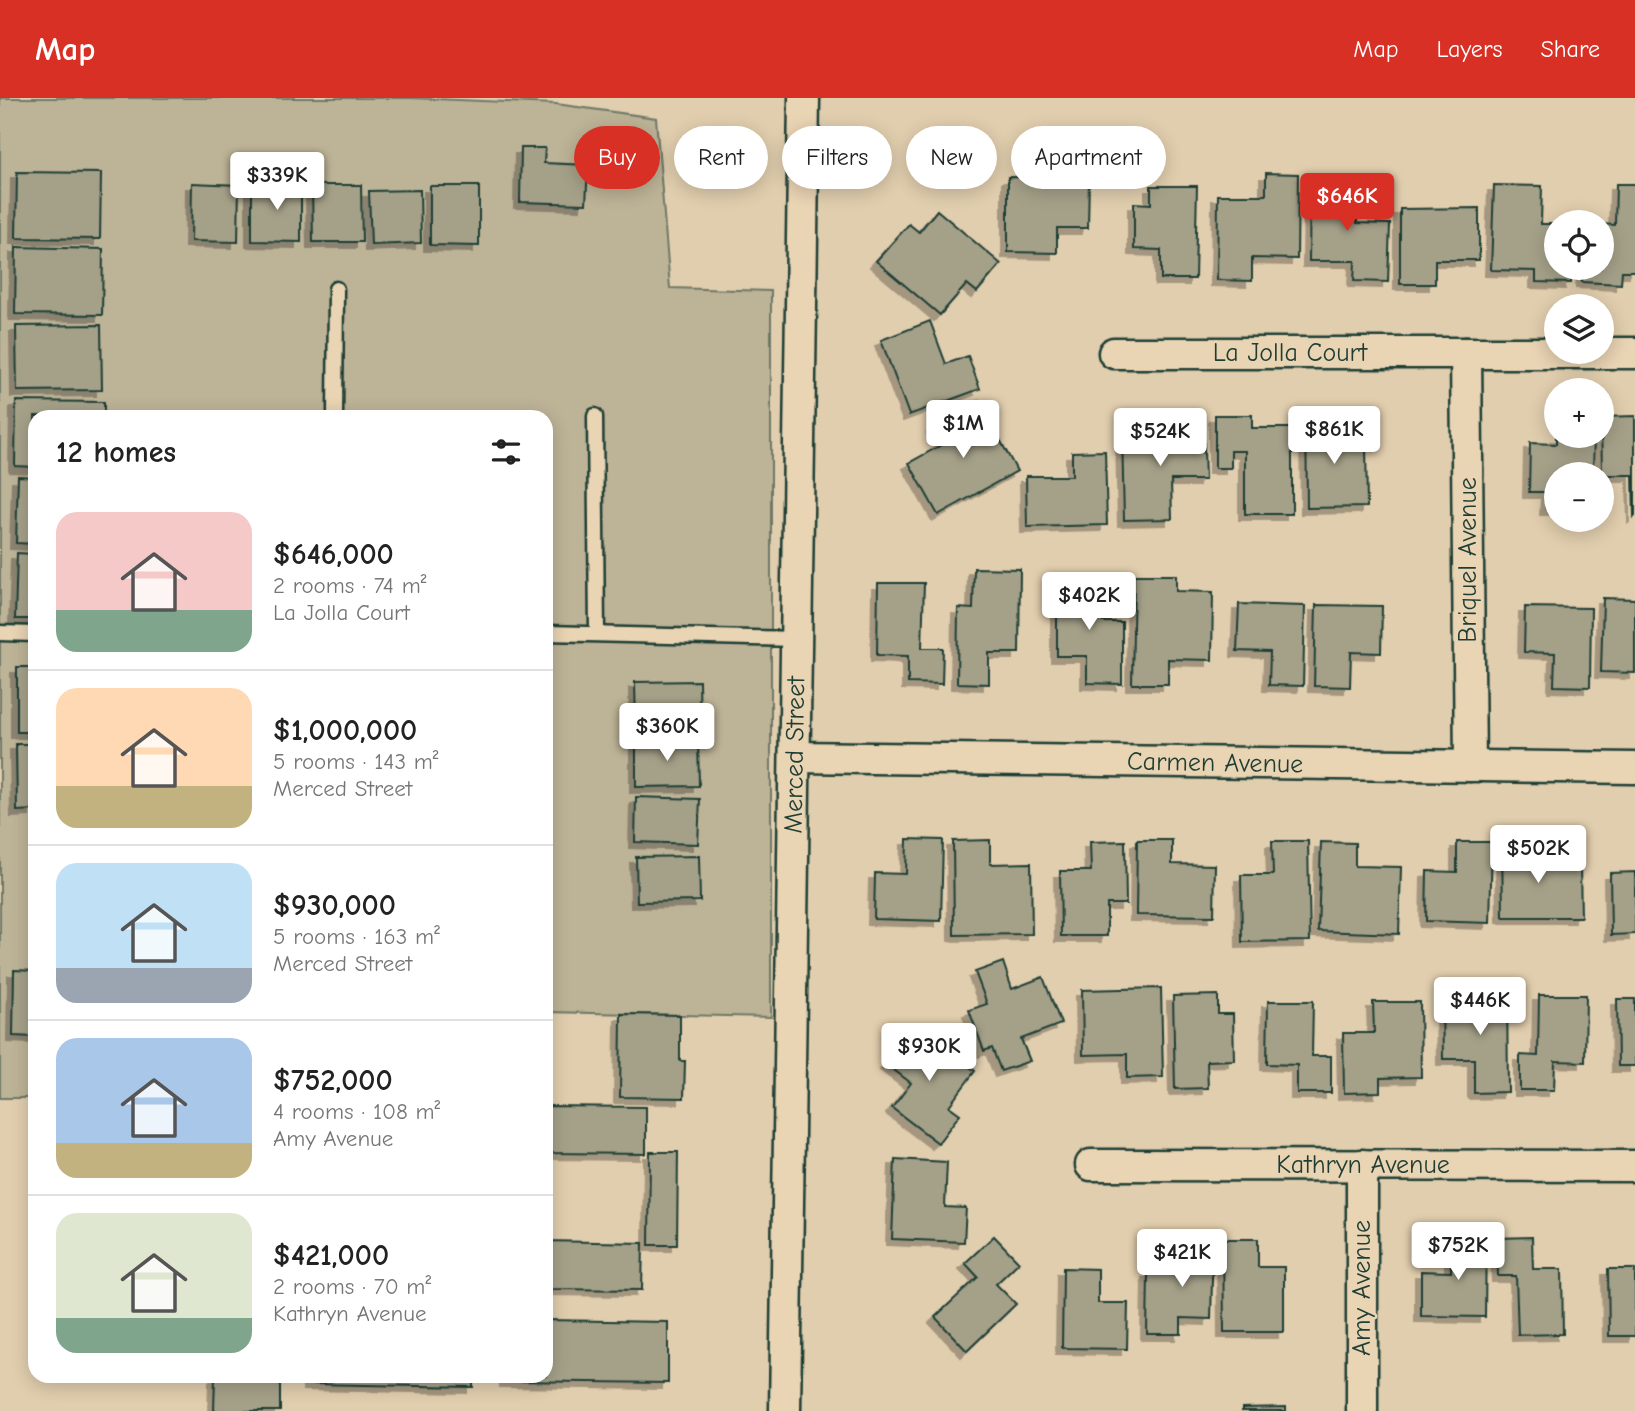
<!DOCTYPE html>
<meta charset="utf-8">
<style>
:root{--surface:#fff;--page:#f2f2f2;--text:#222;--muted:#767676;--line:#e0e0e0;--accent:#d93025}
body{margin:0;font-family:"Comic Neue",sans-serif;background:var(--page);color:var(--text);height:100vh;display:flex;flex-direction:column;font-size:26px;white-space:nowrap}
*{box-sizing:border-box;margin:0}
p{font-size:23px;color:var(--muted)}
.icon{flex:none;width:38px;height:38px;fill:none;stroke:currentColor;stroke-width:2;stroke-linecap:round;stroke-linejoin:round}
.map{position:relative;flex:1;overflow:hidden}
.details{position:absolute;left:28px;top:312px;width:525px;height:973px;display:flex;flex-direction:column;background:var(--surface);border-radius:21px;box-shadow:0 4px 18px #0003}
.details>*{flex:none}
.guide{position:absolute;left:574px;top:28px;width:665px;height:63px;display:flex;gap:14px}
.controls{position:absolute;left:1544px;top:112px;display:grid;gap:14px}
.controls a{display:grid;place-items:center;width:70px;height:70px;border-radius:50%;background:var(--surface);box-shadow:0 4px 18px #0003;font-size:35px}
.price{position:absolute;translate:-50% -60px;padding:0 16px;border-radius:7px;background:#fff;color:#222;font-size:23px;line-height:46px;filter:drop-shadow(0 2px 4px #0008)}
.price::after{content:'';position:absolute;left:50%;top:42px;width:21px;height:16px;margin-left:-10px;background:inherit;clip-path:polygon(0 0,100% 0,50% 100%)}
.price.on{background:var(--accent);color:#fff}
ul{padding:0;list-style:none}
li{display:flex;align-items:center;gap:21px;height:175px;padding:0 28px}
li+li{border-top:2px solid var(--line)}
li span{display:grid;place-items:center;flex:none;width:196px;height:140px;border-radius:21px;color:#555}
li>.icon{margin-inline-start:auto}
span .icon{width:84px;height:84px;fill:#fffc;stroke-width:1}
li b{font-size:30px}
h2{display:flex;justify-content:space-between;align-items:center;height:84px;padding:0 28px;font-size:30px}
.tag{padding:0 24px;border-radius:32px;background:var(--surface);box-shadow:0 4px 18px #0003;font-size:24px;line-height:63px}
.tag.on{background:var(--accent);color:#fff}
header{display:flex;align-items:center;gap:42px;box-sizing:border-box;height:98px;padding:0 35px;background:var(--accent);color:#fff}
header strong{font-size:33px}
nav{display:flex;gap:38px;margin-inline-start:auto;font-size:24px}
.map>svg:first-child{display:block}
.green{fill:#bdb397;stroke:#6e7866;stroke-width:2}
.building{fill:#a5a189;stroke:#1f3d34;stroke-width:2;filter:url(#shadow)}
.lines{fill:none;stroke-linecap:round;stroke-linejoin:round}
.lane-casing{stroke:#1f3d34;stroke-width:19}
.street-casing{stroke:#1f3d34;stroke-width:35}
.lane{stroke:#e9d4b3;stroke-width:14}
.street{stroke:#e9d4b3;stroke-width:30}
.labels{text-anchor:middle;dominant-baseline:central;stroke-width:5;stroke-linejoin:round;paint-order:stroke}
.street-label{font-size:26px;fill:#1f3d34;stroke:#e9d4b3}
</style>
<header>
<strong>Map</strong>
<nav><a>Map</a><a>Layers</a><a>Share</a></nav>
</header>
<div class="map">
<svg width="1635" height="1313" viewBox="0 0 1635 1313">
<defs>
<filter id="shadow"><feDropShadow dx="-6" dy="6" stdDeviation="0" flood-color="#0004"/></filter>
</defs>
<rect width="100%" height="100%" fill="#e1ceae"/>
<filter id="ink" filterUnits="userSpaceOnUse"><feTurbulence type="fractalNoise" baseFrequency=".0143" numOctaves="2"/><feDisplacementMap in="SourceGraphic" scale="14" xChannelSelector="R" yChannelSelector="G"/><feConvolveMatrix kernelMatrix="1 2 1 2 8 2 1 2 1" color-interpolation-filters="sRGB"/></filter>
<g filter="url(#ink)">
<polygon class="green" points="0,0 410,0 556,6 656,20 670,190 771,193 771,919 546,914 546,318 35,318 35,1000 0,1000"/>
<g class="building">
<polygon points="521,50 545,50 544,65 588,67 586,106 520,104"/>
<polygon points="17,74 101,75 100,141 16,140"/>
<polygon points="1266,75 1298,76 1297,161 1252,160 1252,183 1217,182 1218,97 1266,97"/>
<polygon points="1008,79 1089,80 1088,130 1057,130 1057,155 1008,154"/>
<polygon points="192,85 239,87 238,144 191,143"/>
<polygon points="252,85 301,85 301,144 252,143"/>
<polygon points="1310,85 1358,86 1357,125 1390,126 1388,184 1354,183 1355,163 1309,163"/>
<polygon points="1616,86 1635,86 1635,173 1622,173 1621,186 1582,184 1583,170 1601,170 1601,126 1615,127"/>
<polygon points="312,87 361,87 362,144 313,144"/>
<polygon points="1494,87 1542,88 1541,126 1556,126 1556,170 1572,170 1571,185 1536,184 1536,173 1491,172"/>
<polygon points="430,88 479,88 479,148 430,147"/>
<polygon points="1151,88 1197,88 1195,181 1161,181 1161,152 1134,151 1134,105 1151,106"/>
<polygon points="420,92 421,145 371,147 369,93"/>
<polygon points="1479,110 1479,162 1435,162 1435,186 1400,186 1400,111"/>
<polygon points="937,112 1001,166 977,194 967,186 940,217 876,163 909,126 919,134"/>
<polygon points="16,149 103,151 102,217 15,216"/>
<polygon points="930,223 946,266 968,258 980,291 909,317 881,242"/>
<polygon points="101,227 102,292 17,293 16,228"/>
<polygon points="16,303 104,304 104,318 35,318 35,369 15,368"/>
<polygon points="979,303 1017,373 938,417 909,365 943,346 933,329"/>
<polygon points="1215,317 1252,317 1252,330 1292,330 1292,416 1245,416 1245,353 1231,353 1231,370 1215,370"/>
<polygon points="1306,318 1342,318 1342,345 1366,345 1367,409 1307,410"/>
<polygon points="1635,318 1635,418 1634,419 1633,377 1602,377 1601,319"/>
<polygon points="1203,322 1205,382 1171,382 1172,421 1124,422 1122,336 1168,335 1167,323"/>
<polygon points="1556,338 1594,338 1593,376 1556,376 1556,411 1546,411 1547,394 1529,394 1530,345 1556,346"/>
<polygon points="1105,353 1107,427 1027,429 1026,378 1072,378 1072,354"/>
<polygon points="18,378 35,379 35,446 16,445"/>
<polygon points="17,455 35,456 35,521 15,521"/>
<polygon points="974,470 1020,471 1019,555 989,555 989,586 957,585 958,510 973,511"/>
<polygon points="1134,477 1176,477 1176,493 1213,494 1212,562 1168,561 1168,586 1132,586"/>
<polygon points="878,485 924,485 922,550 943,550 942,586 908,585 908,558 877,557"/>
<polygon points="1057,486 1103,487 1103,524 1122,524 1122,586 1087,585 1087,558 1057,558"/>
<polygon points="1603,500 1635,501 1635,575 1601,574"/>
<polygon points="1239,506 1305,508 1303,588 1269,587 1270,554 1237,553"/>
<polygon points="1316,507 1382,508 1381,555 1351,554 1350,589 1314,588"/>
<polygon points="1525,509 1591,510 1590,589 1554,588 1555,555 1524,554"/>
<rect x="17" y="569" width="18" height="65"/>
<polygon points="699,583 700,629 636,631 635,584"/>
<polygon points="698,641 699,688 636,689 636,643"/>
<polygon points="16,646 35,646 35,712 17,713"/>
<polygon points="636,699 700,701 698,746 635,744"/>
<polygon points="907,741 943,742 941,823 874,821 875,775 906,776"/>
<polygon points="990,742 990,766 1031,765 1032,836 954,837 953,743"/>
<polygon points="1137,742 1172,742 1172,766 1215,767 1214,818 1136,817"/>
<polygon points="1125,743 1126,806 1107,806 1107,838 1061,838 1060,773 1091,773 1090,744"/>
<polygon points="1272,743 1308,743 1310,843 1242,844 1241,777 1273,777"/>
<polygon points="1321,744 1355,745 1355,768 1401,769 1399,836 1318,833"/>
<polygon points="1457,744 1492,744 1490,825 1426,823 1427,773 1457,774"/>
<polygon points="1502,745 1538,745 1538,769 1580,768 1581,819 1503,819"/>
<polygon points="699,758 700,803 637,804 636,759"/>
<polygon points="1635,774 1635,836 1611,837 1610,775"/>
<polygon points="1003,864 1012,891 1043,879 1061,926 1021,941 1030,963 1001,973 992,950 984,953 969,912 987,906 975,874"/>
<polygon points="14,872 35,873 35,939 13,938"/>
<polygon points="1161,890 1163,979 1127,980 1127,956 1083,957 1082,892"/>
<polygon points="1507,890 1508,994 1474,995 1474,961 1443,961 1442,904 1473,904 1473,891"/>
<polygon points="1218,897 1218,916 1233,916 1234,962 1207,963 1208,990 1175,991 1173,898"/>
<polygon points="1539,897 1586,897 1585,964 1555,963 1554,992 1520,992 1520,957 1538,958"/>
<polygon points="1617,901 1635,901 1635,968 1618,968"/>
<polygon points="1268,903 1313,903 1312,958 1331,958 1331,995 1297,995 1297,967 1267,966"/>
<polygon points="1373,904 1420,904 1421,979 1380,980 1380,994 1344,995 1343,935 1374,935"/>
<polygon points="621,916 680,917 680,963 685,963 684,1000 620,999"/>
<polygon points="916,928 975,973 949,1008 960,1016 938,1045 892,1010 911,985 886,966"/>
<polygon points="546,1008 646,1009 646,1056 546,1055"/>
<polygon points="650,1054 678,1054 677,1147 649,1147"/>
<polygon points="895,1061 947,1064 945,1109 966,1110 964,1144 892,1141"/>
<polygon points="994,1138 1019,1164 996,1186 1016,1206 967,1253 935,1219 978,1179 965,1165"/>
<polygon points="1451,1139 1486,1139 1485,1219 1421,1218 1421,1173 1451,1174"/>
<polygon points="1532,1139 1533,1171 1562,1171 1563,1236 1518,1237 1516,1178 1498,1178 1497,1140"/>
<polygon points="1177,1141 1213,1141 1211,1221 1181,1220 1181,1236 1147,1236 1148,1174 1177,1175"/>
<polygon points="1223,1141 1258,1141 1258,1169 1284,1169 1284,1234 1224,1234"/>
<polygon points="546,1143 643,1145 642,1192 546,1191"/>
<polygon points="1063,1170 1098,1171 1098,1205 1128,1205 1127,1251 1062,1250"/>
<polygon points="1608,1171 1635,1171 1635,1238 1609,1238"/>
<polygon points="546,1222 668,1224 668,1285 506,1283 506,1278 546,1278"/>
<polygon points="215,1278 280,1278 280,1313 214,1313"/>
<polygon points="309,1278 473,1278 473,1289 309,1286"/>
<polygon points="1286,1309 1286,1313 1242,1313 1242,1310"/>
</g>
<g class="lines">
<defs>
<g id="lane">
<polyline points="335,318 336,191"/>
<polyline points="595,318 597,535"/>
<polyline points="0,535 35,536"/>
<polyline points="546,535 797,541"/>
</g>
<g id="street">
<polyline points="1114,255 1635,255"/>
<polyline points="1466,255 1470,668"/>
<polyline points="795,659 1635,670"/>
<polyline points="1091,1067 1635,1068"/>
<polyline points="1362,1067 1362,1313"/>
<polyline points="785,1313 804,0"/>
</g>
</defs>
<use href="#lane" class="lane-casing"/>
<use href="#street" class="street-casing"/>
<use href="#lane" class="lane"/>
<use href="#street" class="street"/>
</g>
</g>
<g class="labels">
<g class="street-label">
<text x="1290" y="255">La Jolla Court</text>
<text transform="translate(1468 462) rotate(-90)">Briquel Avenue</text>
<text transform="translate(795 657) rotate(-89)">Merced Street</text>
<text transform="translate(1215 665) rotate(1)">Carmen Avenue</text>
<text x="1363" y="1067">Kathryn Avenue</text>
<text transform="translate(1362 1190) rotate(-90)">Amy Avenue</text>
</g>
</g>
</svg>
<div class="controls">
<a><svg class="icon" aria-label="locate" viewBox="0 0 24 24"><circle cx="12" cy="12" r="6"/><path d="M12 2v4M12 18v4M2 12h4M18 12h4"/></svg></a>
<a><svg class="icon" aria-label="layers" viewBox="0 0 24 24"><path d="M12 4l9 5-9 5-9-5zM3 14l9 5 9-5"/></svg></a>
<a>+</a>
<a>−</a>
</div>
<b class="price" style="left:277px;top:114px">$339K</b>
<b class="price on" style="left:1347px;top:135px">$646K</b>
<b class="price" style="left:963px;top:362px">$1M</b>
<b class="price" style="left:1334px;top:368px">$861K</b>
<b class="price" style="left:1160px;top:370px">$524K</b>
<b class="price" style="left:1089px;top:534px">$402K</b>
<b class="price" style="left:667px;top:665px">$360K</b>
<b class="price" style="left:1538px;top:787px">$502K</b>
<b class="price" style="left:1480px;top:939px">$446K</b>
<b class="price" style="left:929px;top:985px">$930K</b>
<b class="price" style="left:1458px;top:1184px">$752K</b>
<b class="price" style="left:1182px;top:1191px">$421K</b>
<div class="guide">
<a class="tag on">Buy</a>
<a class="tag">Rent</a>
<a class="tag">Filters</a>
<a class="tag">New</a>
<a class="tag">Apartment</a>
</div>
<section class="details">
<h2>12 homes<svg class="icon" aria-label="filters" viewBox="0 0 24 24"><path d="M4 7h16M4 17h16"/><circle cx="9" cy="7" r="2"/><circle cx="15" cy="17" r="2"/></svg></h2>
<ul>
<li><span style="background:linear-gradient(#f6c9c9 70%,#7fa58c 0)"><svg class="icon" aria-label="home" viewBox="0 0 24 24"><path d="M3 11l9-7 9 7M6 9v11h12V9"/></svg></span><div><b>$646,000</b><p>2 rooms · 74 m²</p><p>La Jolla Court</p></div></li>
<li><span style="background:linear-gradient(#ffd9b3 70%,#c2b280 0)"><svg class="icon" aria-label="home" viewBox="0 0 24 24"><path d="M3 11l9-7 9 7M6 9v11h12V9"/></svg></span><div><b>$1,000,000</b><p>5 rooms · 143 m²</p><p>Merced Street</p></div></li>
<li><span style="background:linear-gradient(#bfe0f5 75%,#9aa5b1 0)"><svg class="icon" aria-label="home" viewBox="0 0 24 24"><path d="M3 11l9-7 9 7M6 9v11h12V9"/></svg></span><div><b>$930,000</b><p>5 rooms · 163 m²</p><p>Merced Street</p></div></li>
<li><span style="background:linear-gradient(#a9c7e8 75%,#c2b280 0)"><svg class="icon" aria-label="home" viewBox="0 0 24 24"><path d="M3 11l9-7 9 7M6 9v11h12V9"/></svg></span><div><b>$752,000</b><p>4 rooms · 108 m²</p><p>Amy Avenue</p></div></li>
<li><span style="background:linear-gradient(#dfe7d0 75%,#7fa58c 0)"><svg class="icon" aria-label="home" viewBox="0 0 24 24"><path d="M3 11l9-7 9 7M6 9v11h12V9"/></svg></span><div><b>$421,000</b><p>2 rooms · 70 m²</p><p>Kathryn Avenue</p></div></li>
</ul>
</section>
</div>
